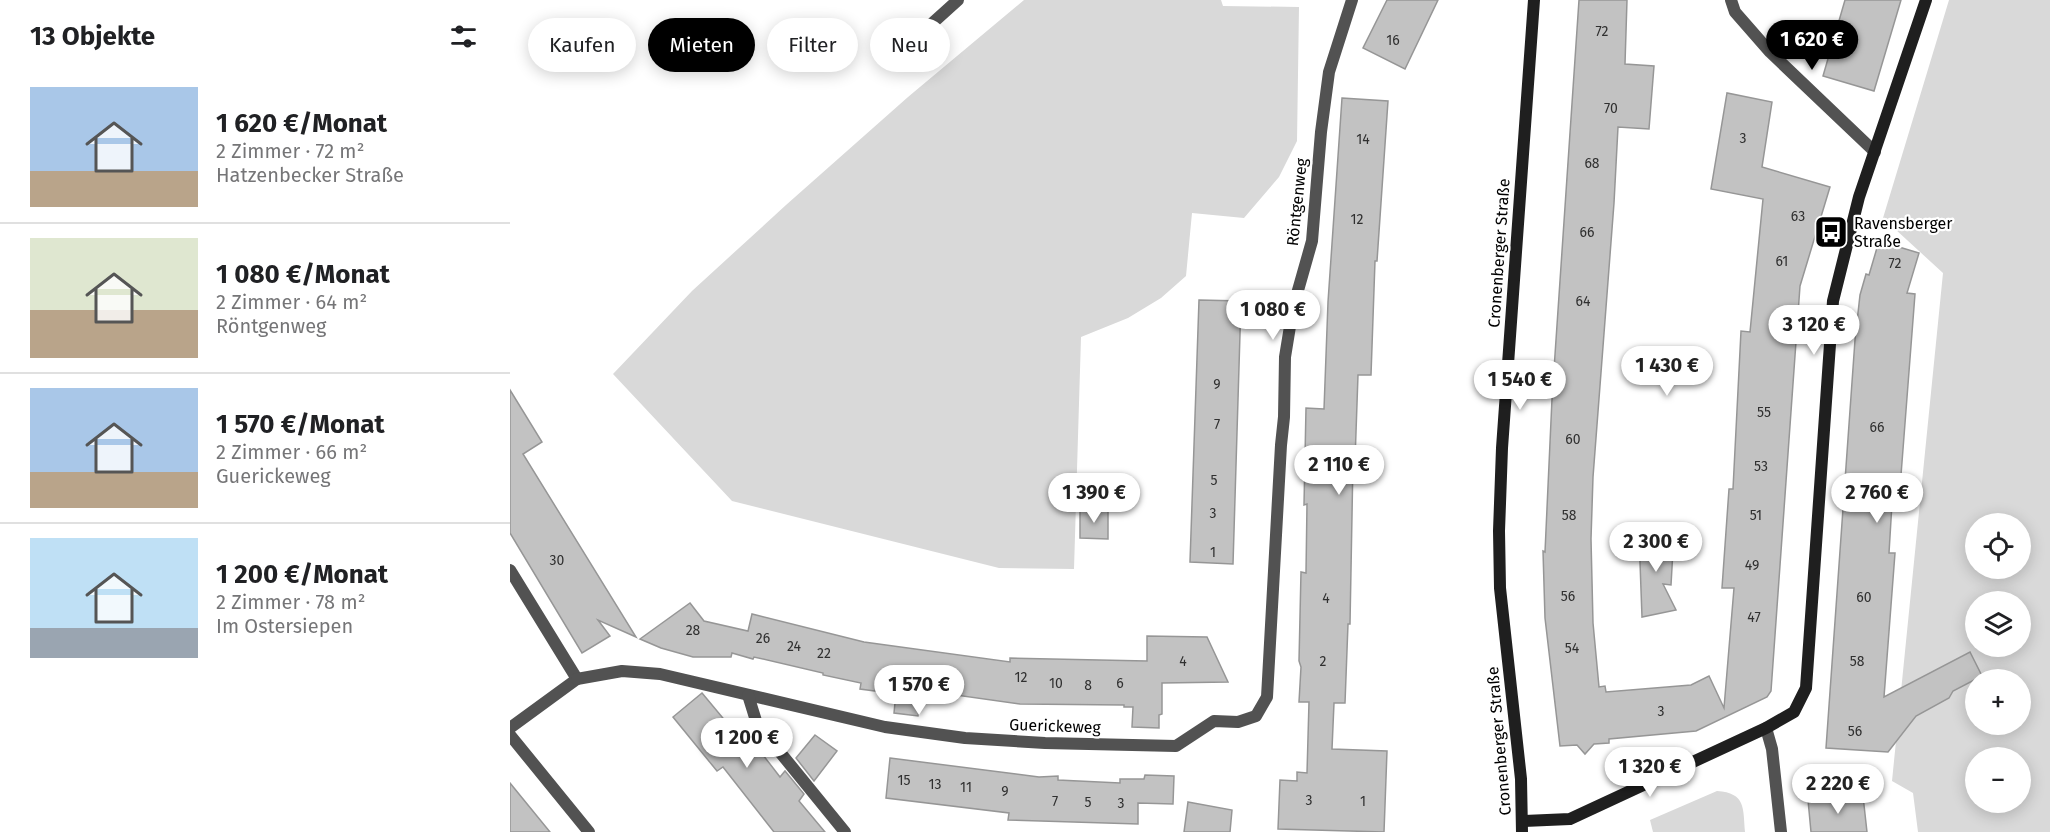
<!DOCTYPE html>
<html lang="de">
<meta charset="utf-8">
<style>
:root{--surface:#fff;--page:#f6f6f6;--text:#202124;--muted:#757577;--line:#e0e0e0;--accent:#000}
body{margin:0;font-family:"Fira Sans",sans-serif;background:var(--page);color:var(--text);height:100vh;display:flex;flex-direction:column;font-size:22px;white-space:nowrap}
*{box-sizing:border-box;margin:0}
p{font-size:20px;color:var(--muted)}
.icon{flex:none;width:33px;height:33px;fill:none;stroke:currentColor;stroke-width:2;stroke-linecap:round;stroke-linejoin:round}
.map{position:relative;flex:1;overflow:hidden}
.details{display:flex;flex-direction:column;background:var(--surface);width:510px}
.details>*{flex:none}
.guide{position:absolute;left:18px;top:18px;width:570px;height:54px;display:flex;gap:12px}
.controls{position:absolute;left:1455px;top:513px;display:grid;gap:12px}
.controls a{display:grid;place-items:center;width:66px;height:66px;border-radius:50%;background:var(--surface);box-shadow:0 3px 15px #0003;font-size:30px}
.price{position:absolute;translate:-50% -51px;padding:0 14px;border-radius:21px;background:#fff;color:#222;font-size:20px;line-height:39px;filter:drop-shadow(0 2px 3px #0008)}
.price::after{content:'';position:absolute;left:50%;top:36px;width:18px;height:14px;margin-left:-9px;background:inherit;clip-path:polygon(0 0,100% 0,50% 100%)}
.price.active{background:var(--accent);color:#fff}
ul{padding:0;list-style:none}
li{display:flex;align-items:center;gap:18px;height:150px;padding:0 30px}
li+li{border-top:2px solid var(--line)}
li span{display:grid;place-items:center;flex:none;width:168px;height:120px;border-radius:0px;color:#555}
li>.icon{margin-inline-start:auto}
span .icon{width:72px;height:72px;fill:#fffc;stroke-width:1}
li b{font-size:26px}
h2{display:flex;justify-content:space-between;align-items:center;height:72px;padding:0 30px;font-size:26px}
.pill{padding:0 21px;border-radius:27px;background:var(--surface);box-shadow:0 3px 15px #0003;font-size:21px;line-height:54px}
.pill.active{background:var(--accent);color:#fff}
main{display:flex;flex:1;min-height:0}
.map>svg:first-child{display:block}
.green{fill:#d9d9d9;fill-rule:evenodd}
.building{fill:#c2c2c2;stroke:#969696;stroke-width:1.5}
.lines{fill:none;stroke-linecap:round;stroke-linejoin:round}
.street{stroke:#525252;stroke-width:12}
.secondary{stroke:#1f1f1f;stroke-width:12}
.labels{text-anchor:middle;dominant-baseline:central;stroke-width:4.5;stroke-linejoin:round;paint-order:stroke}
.number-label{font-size:14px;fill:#303030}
.street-label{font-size:16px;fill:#000;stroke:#fff}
.poi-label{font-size:16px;fill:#000;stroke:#fff;text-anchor:start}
</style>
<main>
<section class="details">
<h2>13 Objekte<svg class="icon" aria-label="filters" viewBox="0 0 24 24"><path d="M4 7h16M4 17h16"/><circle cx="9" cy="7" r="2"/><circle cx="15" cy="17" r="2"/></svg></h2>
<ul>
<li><span style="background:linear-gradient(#a9c7e8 70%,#b9a48a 0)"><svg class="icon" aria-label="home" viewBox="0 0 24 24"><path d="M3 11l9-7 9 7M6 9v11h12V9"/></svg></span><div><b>1 620 €/Monat</b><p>2 Zimmer · 72 m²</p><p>Hatzenbecker Straße</p></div></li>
<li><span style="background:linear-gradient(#dfe7d0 60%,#b9a48a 0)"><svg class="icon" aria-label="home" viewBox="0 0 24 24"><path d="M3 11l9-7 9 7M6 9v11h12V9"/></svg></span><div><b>1 080 €/Monat</b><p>2 Zimmer · 64 m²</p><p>Röntgenweg</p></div></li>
<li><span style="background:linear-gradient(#a9c7e8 70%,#b9a48a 0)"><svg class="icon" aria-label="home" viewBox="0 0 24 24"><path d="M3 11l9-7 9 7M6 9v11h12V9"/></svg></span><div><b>1 570 €/Monat</b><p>2 Zimmer · 66 m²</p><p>Guerickeweg</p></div></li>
<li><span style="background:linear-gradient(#bfe0f5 75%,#9aa5b1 0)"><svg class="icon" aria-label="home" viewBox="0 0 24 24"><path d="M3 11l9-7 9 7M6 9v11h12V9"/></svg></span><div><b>1 200 €/Monat</b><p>2 Zimmer · 78 m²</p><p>Im Ostersiepen</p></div></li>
</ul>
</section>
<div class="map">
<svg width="1540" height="832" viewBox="0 0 1540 832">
<rect width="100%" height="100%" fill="#fff"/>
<g class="green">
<polygon points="514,0 711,0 713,6 789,7 787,141 769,177 734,218 682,213 676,276 651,298 618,318 571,337 564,569 489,568 222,501 103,374 182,291 276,205 398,97"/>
<path d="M1439,0H1540V832H1408L1403,793L1382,781L1433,273L1373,218ZM1466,524H1510V568H1466ZM1466,602H1510V646H1466ZM1466,680H1510V724H1466ZM1466,758H1510V802H1466Z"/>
<path d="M1207,791C1236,793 1233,808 1235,832H1143L1140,820Z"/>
</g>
<g class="building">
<polygon points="877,0 928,0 895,69 853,48"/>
<polygon points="1069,0 1117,0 1115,64 1144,66 1139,129 1108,127 1104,203 1083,477 1081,539 1083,623 1089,687 1095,686 1096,692 1181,685 1199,676 1214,708 1224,588 1212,588 1219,489 1223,489 1231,331 1240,332 1253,199 1201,189 1217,93 1262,102 1252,167 1320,187 1290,286 1261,691 1257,697 1186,731 1099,739 1099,743 1084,744 1075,754 1067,745 1050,746 1035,618 1033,551 1035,552 1042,399"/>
<polygon points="1335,0 1391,0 1364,91 1313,76"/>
<polygon points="832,98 878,101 867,261 865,261 861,375 848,375 845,461 843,461 840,624 838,624 835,703 824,703 822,749 877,751 874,832 768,829 770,780 787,781 787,772 797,773 799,702 789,702 791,667 789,661 791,572 796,573 797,504 794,505 796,408 814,409 818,302"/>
<polygon points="1369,241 1409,253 1397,293 1405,294 1390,488 1383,487 1379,553 1385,553 1374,697 1460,652 1472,676 1443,691 1439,698 1406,716 1378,752 1316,748 1345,340 1350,295 1356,274 1359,275"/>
<polygon points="689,300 731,301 723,564 680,562"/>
<polygon points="0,390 32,442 13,454 126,637 88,620 100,636 72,653 0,533"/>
<polygon points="570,509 598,509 598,539 570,538"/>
<polygon points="1136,532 1164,533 1161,585 1153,584 1166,610 1132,617 1129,535 1134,546"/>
<polygon points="180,603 194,621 238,631 242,614 354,642 500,662 500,658 637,661 637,636 697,637 718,682 652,683 652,714 649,715 649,728 622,727 623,707 614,707 614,705 510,704 439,694 438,700 411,696 408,716 384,713 388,672 372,692 350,689 351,683 313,675 313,673 244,657 243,659 222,653 221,657 183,657 151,648 130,639"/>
<polygon points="192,693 237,747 243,742 270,777 275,771 294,794 289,801 315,832 264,832 213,767 207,771 163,717"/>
<polygon points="305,735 327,751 304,781 286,758"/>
<polygon points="380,758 529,777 548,776 548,780 610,783 610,779 634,779 635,775 664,776 663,804 628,803 628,824 498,820 499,813 376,798"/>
<polygon points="0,783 40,832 0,832"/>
<polygon points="1353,796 1357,832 1301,832 1298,800"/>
<polygon points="678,802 722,810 720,832 674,832"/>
</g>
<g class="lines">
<g class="street">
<polyline points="1221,0 1225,12 1260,52 1365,152"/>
<polyline points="417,28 448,0"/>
<polyline points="0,570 67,679 0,728"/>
<polyline points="67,679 112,671 150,674 375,727 455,738 535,743 666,746 704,721 728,722 746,716 757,697 771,445 774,417 775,357 783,308 802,241 811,132 819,72 842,0"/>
<polyline points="238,695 247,724 335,832"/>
<polyline points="1256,728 1262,749 1271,832"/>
<polyline points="0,735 79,832"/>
</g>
<g class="secondary">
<polyline points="1013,821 1060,819 1256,728 1284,712 1296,688 1323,301 1349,197 1416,0"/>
<polyline points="1012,832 1011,779 990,588 989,531 992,448 1024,0"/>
</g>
</g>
<defs>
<symbol id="bus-square" viewBox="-11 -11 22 22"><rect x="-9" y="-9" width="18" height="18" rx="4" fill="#000" stroke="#fff"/><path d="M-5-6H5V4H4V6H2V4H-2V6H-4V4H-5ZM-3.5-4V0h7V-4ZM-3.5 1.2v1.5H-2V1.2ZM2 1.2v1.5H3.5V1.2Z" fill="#fff"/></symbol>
</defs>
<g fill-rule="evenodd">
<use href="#bus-square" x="1302" y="213" width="38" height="38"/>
</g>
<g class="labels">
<g class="number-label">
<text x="1092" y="31">72</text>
<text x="883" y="40">16</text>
<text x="1101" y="108">70</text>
<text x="1233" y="138">3</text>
<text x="853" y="139">14</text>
<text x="1082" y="163">68</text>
<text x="1288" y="216">63</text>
<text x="847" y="219">12</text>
<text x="1077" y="232">66</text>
<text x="1272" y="261">61</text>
<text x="1385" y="263">72</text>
<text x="1073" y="301">64</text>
<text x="707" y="384">9</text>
<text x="1254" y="412">55</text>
<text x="707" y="424">7</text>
<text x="1367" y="427">66</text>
<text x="1063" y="439">60</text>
<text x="1251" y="466">53</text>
<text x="704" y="480">5</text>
<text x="703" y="513">3</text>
<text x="1059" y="515">58</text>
<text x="1246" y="515">51</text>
<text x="703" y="552">1</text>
<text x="47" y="560">30</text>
<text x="1242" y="565">49</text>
<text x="1058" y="596">56</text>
<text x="1354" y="597">60</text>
<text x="816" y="598">4</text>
<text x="1244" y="617">47</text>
<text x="183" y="630">28</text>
<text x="253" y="638">26</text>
<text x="284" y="646">24</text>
<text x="1062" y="648">54</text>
<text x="314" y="653">22</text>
<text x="673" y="661">4</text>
<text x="813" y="661">2</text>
<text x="1347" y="661">58</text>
<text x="511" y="677">12</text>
<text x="546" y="683">10</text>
<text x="610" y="683">6</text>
<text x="578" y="685">8</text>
<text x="1151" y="711">3</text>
<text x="1345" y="731">56</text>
<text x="394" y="780">15</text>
<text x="425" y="784">13</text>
<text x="456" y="787">11</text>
<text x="495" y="791">9</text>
<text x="799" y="800">3</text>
<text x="545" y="801">7</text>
<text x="853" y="801">1</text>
<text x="578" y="802">5</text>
<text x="611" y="803">3</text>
</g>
<g class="street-label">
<text transform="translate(787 202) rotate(-84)">Röntgenweg</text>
<text transform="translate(989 253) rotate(-86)">Cronenberger Straße</text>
<text transform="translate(545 726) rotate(2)">Guerickeweg</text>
<text transform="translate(989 741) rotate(-95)">Cronenberger Straße</text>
</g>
<g class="poi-label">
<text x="1344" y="223">Ravensberger<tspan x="1344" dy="18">Straße</tspan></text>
</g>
</g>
</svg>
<div class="controls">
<a><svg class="icon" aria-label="locate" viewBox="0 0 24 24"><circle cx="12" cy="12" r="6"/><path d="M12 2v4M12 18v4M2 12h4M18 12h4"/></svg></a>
<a><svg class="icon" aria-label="layers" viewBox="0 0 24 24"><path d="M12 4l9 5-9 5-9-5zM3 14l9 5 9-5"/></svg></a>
<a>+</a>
<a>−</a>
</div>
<b class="price active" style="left:1302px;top:71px">1 620 €</b>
<b class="price" style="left:763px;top:341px">1 080 €</b>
<b class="price" style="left:1304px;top:356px">3 120 €</b>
<b class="price" style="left:1157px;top:397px">1 430 €</b>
<b class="price" style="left:1010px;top:411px">1 540 €</b>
<b class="price" style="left:829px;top:496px">2 110 €</b>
<b class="price" style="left:584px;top:524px">1 390 €</b>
<b class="price" style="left:1367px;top:524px">2 760 €</b>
<b class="price" style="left:1146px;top:573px">2 300 €</b>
<b class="price" style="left:409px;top:716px">1 570 €</b>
<b class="price" style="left:237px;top:769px">1 200 €</b>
<b class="price" style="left:1140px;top:798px">1 320 €</b>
<b class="price" style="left:1328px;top:815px">2 220 €</b>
<div class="guide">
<a class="pill">Kaufen</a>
<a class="pill active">Mieten</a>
<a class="pill">Filter</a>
<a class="pill">Neu</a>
</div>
</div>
</main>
